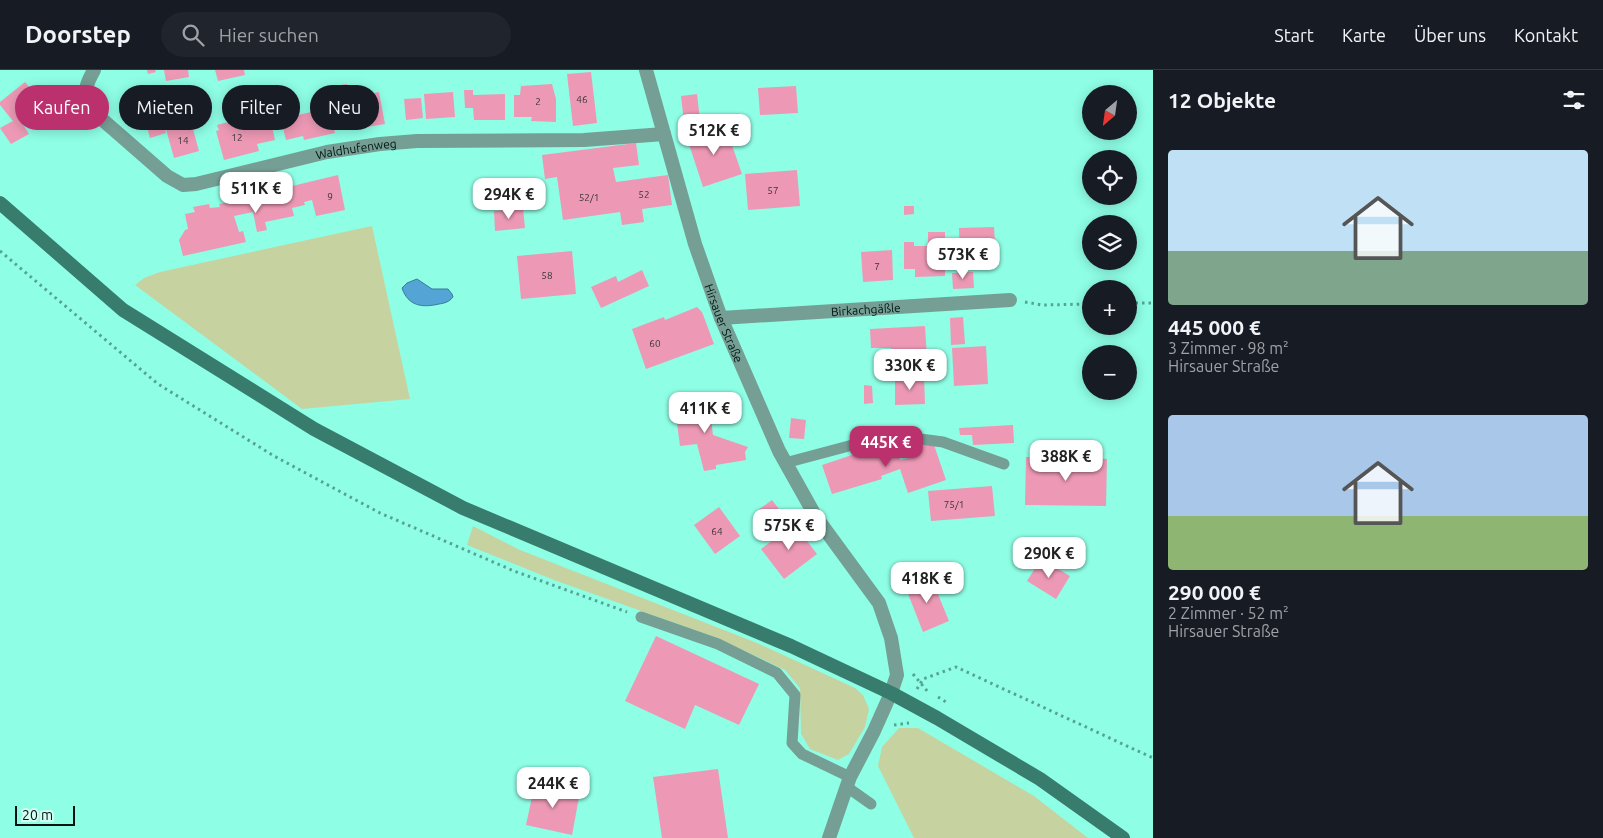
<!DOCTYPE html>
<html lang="de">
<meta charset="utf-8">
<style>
:root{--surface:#171b24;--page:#20242c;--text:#f1f3f6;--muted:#9ea1a6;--line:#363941;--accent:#ba316e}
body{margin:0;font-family:Ubuntu,sans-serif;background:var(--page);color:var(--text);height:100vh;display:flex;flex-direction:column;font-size:19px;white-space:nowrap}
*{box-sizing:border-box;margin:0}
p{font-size:16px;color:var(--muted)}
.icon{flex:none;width:28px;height:28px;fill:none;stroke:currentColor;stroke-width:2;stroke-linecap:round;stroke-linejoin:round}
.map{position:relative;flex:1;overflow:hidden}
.drawer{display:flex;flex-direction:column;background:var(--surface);width:450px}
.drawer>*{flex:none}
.guide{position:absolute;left:15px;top:15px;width:475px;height:45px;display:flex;gap:10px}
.needle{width:32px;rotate:209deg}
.fabs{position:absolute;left:1082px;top:15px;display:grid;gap:10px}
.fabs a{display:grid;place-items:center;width:55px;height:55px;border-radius:50%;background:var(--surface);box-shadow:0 2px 12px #0003;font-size:25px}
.scale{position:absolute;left:15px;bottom:12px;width:60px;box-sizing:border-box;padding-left:5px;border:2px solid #00140f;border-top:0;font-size:14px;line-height:18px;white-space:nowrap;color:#00140f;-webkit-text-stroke:4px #d5fdf2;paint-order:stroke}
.price{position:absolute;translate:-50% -42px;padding:0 11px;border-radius:10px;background:#fff;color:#222;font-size:16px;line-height:32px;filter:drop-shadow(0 1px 2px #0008)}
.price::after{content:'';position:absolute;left:50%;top:30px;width:15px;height:11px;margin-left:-8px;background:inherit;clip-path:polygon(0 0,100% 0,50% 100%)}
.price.selected{background:var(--accent);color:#fff}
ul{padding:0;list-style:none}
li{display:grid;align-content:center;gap:10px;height:265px;padding:0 15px}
li span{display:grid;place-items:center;height:155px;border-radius:5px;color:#555}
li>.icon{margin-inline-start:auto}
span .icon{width:90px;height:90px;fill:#fffc;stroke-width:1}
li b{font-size:21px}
h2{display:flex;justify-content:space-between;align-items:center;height:60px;padding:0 15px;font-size:21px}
.pill{padding:0 18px;border-radius:22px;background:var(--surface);box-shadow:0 2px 12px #0003;font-size:18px;line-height:45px}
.pill.selected{background:var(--accent);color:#fff}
header{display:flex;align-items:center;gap:30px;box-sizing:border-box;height:70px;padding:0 25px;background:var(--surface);border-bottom:1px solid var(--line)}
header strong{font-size:24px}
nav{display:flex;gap:28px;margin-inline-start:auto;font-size:18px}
.search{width:350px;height:45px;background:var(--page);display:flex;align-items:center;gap:12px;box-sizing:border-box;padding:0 18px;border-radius:28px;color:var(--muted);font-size:19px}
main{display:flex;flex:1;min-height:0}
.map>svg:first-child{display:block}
.green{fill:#c7d2a1}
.water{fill:#54a5d6;stroke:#3b7a9a}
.building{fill:#ed99b5}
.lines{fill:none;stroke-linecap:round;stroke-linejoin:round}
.path{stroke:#57a392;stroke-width:3;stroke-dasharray:2.5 4;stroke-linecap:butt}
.service{stroke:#759e94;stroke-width:11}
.minor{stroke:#759e94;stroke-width:14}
.tertiary{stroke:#759e94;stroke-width:14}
.secondary{stroke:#387c6e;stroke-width:14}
.labels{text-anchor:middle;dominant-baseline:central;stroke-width:4;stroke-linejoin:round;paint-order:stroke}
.number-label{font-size:10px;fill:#3b3538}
.street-label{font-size:12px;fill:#00140f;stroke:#d5fdf2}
</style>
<header>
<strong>Doorstep</strong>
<div class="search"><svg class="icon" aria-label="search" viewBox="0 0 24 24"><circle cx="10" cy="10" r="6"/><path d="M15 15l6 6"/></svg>Hier suchen</div>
<nav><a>Start</a><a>Karte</a><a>Über uns</a><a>Kontakt</a></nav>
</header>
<main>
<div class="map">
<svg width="1153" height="768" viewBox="0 0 1153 768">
<rect width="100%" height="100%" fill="#8efee5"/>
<g class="green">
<polygon points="372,156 410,329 302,339 135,215 144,208 160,202"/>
<polygon points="473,456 520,480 757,573 855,618 863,625 869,639 865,657 849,684 838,690 810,679 801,664 800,618 785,600 720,569 554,510 467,475"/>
<polygon points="899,658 918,658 935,668 1034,726 1088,768 914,768 878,696 882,677"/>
</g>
<path class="water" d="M417,209L432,219H448L452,224L453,227C449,232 445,233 439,234C422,238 408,236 402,218L407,213Z"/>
<g class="building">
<polygon points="147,0 155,0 156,2 148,4"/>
<polygon points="164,0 188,0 189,7 166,11"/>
<polygon points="215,0 244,0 245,5 218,11"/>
<polygon points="591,2 597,53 573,56 567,4"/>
<polygon points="25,12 41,32 20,50 29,64 11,74 0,58 13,51 0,35 0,32"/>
<polygon points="347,14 349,28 379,22 385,54 355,59 351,40 340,42 335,16"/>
<polygon points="552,14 556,29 556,52 531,51 532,47 514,47 514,25 520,25 521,16"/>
<polygon points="796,16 798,43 760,45 758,18"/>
<polygon points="464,20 473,20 473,25 505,24 505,50 474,50 473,38 465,38"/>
<polygon points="453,22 455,47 426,49 424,24"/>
<polygon points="697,24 700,50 684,52 681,26"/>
<polygon points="421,28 423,48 406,50 404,29"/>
<polygon points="329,38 335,63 304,70 303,66 286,70 280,46 298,42 298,45"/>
<polygon points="269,43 275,70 257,74 259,81 224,90 216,61 219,60 217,55 236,50 238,57 251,53 251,48"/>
<polygon points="161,46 166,63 150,68 145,50"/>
<polygon points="191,52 199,81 174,88 166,59"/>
<polygon points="725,55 742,104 703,117 687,68"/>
<polygon points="636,73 639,95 613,98 616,112 668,105 672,135 642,139 644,152 622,155 620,142 563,150 557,107 545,109 542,85"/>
<polygon points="797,100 800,136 748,140 745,104"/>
<polygon points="338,105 345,140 316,146 312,130 304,132 305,135 292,138 294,146 265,152 267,160 257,162 253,142 234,146 239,162 243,161 246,172 183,186 179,170 185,160 188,159 185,144 195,142 193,137 209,134 210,138 220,137 219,134 231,132 230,129 250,125 252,138 262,136 259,124"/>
<polygon points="904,136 914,136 914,144 904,145"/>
<polygon points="523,138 525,158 495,161 494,141"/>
<polygon points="994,157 996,190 960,192 959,158"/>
<polygon points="928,162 945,162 945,206 915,207 915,199 904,199 904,172 914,172 914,176 928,176"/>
<polygon points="892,180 893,210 863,212 861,182"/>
<polygon points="572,181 576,224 521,229 517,186"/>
<polygon points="642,200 649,216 601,238 591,217 616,206 618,212"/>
<polygon points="973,202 974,218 953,219 952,203"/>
<polygon points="697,237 702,242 714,274 646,299 632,259 664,247 665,250"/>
<polygon points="963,247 965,274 951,275 950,248"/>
<polygon points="925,256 927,288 892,290 891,278 871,278 870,259"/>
<polygon points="986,276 988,314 954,316 952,278"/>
<polygon points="924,307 925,334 895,335 895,308"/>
<polygon points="864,315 872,316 873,333 864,334"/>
<polygon points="708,326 713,365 748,377 745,382 746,390 716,395 716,399 704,401 697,374 680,376 674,330"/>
<polygon points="791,348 806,350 804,369 789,368"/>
<polygon points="1013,355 1014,373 973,375 972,365 960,365 959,358"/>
<polygon points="894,371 900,390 909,388 907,381 933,372 946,410 908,423 900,399 881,406 882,409 832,424 822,395"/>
<polygon points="1026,387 1107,389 1106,436 1025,435"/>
<polygon points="992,416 995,446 931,451 928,421"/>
<polygon points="772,430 790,453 777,464 758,440"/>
<polygon points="719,437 740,466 715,484 694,455"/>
<polygon points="794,454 817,484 784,509 761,479"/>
<polygon points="1041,489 1070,506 1056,529 1027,511"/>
<polygon points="930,505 949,551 923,562 905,516"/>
<polygon points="656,566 759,614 739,655 695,635 685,659 625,631"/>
<polygon points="718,699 728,768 662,768 653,707"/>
<polygon points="535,713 580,722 572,765 526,755"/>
</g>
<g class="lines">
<g class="path">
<polyline points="0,181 158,314 274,386 380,443 514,501 627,542"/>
<polyline points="1025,232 1042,235 1091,234"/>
<polyline points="1129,233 1153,233"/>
<polyline points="913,604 928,622"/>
<polyline points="917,619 923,609 956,597 1153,688"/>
<polyline points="938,627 946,632 944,635"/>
<polyline points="894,655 909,653"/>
</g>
<g class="service">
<polyline points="785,393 890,365 943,372 1004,394"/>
<polyline points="641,547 718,574 777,603 795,625 792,673 802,684 850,707"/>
<polyline points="847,717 871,734"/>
</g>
<g class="minor">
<path id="s1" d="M94,0C85,16 84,21 89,38L167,106L183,115L196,114L327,82L380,74L417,71L584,70L664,64"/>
<path id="s2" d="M721,248L1010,230"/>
<polyline points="829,768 850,707 874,661 891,623"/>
</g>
<path class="tertiary" id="s3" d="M646,0L695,174L721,248L779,381L816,447L879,533L891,568L897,605L891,623"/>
<polyline class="secondary" points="0,133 123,240 314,359 463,438 791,576 891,623 937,648 1040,709 1123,768"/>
</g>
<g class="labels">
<g class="number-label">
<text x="582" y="29">46</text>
<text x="538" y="31">2</text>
<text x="237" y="67">12</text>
<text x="183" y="70">14</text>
<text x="773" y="120">57</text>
<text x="644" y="124">52</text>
<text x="330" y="126">9</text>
<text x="589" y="127">52/1</text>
<text x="877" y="196">7</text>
<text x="547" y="205">58</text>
<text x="655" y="273">60</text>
<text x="954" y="434">75/1</text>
<text x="717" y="461">64</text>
</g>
<g class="street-label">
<text stroke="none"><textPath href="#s1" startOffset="339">Waldhufenweg</textPath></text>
<text stroke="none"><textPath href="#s2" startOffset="145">Birkachgäßle</textPath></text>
<text stroke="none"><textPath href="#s3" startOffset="265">Hirsauer Straße</textPath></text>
</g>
</g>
</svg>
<div class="fabs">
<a><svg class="needle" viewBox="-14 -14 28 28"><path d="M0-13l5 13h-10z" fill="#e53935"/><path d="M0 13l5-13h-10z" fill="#9ea1a6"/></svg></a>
<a><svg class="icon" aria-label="locate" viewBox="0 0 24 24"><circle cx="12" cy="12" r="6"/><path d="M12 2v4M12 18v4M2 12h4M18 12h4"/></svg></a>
<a><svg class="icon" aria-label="layers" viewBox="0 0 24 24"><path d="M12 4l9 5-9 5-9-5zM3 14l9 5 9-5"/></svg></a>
<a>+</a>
<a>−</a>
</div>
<div class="scale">20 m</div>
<b class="price" style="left:714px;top:86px">512K €</b>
<b class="price" style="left:256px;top:144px">511K €</b>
<b class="price" style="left:509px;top:150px">294K €</b>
<b class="price" style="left:963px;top:210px">573K €</b>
<b class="price" style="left:910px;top:321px">330K €</b>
<b class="price" style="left:705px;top:364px">411K €</b>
<b class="price selected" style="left:886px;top:398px">445K €</b>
<b class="price" style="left:1066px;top:412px">388K €</b>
<b class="price" style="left:789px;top:481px">575K €</b>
<b class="price" style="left:1049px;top:509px">290K €</b>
<b class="price" style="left:927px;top:534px">418K €</b>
<b class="price" style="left:553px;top:739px">244K €</b>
<div class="guide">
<a class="pill selected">Kaufen</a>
<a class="pill">Mieten</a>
<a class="pill">Filter</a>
<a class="pill">Neu</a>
</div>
</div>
<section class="drawer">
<h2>12 Objekte<svg class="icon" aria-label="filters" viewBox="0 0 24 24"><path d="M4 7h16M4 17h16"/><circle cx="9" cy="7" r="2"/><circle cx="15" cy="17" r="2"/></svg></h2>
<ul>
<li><span style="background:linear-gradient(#bfe0f5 65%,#7fa58c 0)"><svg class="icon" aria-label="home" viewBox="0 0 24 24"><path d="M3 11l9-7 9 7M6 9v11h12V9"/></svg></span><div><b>445 000 €</b><p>3 Zimmer · 98 m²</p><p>Hirsauer Straße</p></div></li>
<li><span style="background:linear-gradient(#a9c7e8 65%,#8fb573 0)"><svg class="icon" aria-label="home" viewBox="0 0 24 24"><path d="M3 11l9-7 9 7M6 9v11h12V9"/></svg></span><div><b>290 000 €</b><p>2 Zimmer · 52 m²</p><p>Hirsauer Straße</p></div></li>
</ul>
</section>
</main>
